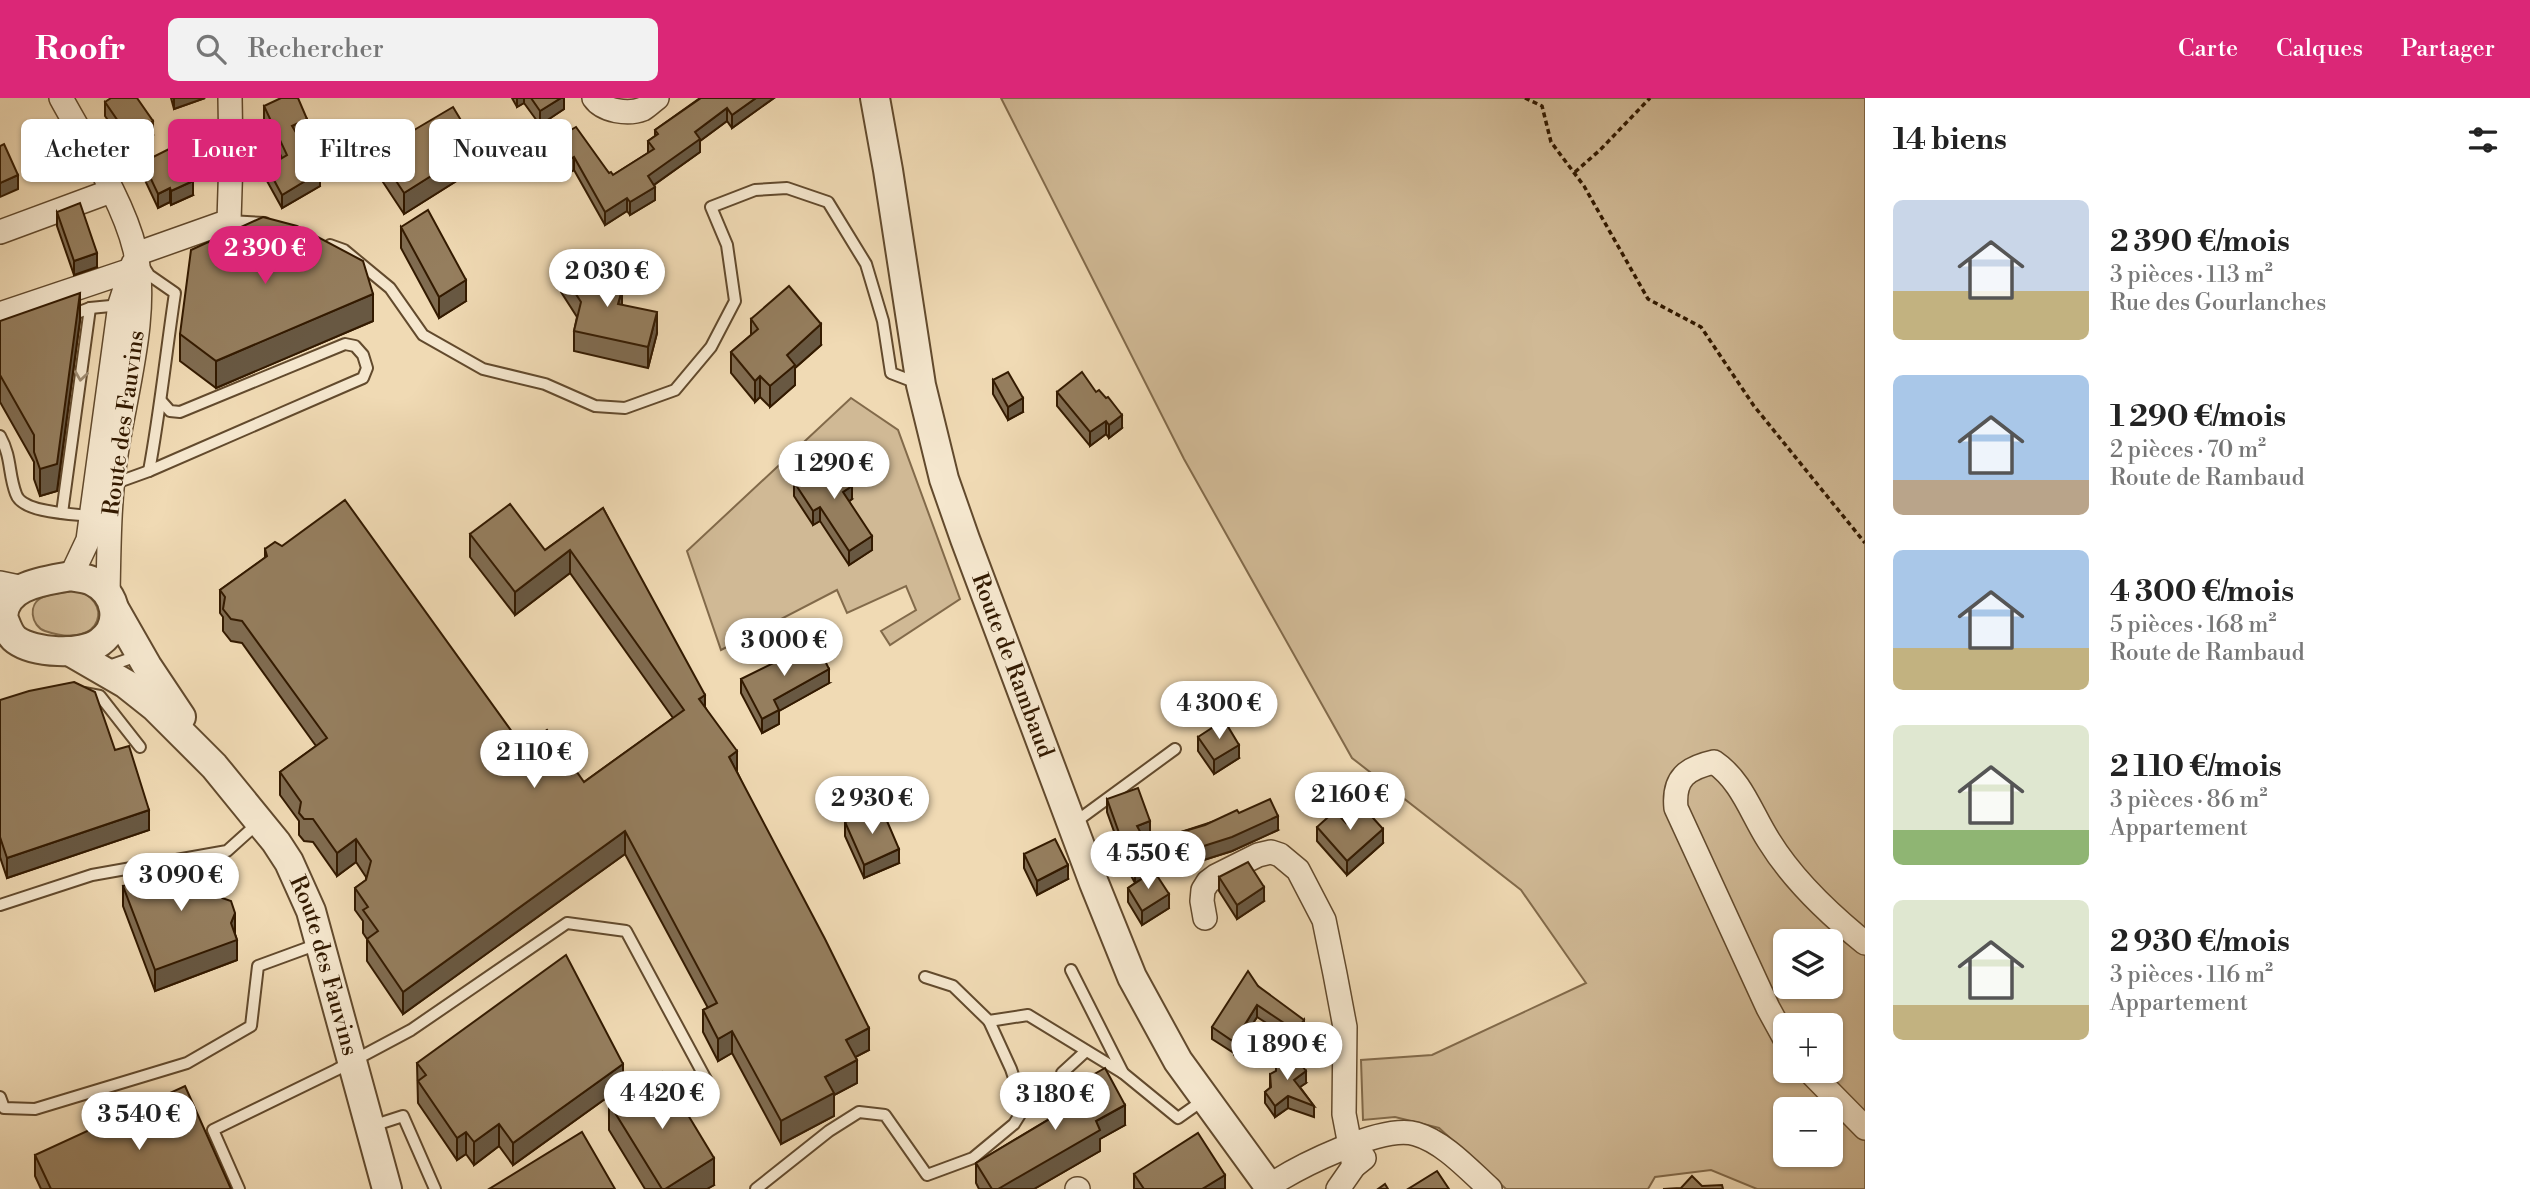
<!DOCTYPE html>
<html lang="fr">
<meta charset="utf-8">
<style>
:root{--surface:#fff;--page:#f2f2f2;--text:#222;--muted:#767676;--accent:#db2777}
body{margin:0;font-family:"Libre Bodoni",serif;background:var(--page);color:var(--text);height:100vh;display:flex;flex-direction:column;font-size:26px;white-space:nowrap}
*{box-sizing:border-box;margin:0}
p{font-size:23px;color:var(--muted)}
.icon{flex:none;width:38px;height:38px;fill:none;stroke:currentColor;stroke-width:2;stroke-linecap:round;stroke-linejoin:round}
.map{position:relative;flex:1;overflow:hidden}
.panel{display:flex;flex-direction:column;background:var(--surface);width:665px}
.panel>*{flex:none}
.top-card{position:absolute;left:21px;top:21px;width:665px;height:63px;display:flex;gap:14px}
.fabs{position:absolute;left:1773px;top:831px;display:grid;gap:14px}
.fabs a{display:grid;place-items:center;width:70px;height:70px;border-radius:10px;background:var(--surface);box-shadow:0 2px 5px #0004;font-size:35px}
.price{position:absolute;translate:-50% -60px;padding:0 16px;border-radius:24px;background:#fff;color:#222;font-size:23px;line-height:46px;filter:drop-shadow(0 2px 4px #0008)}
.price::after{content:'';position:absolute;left:50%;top:42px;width:21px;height:16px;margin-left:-10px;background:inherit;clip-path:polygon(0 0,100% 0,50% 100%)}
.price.active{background:var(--accent);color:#fff}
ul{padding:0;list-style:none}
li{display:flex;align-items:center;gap:21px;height:175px;padding:0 28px}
li span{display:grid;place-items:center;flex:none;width:196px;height:140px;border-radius:10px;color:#555}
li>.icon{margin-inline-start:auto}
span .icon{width:84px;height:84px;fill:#fffc;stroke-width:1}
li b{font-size:30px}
h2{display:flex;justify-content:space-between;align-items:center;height:84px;padding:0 28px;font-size:30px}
.chip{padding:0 24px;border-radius:10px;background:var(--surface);box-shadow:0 2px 5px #0004;font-size:24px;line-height:63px}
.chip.active{background:var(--accent);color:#fff}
header{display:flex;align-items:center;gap:42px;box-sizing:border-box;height:98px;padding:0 35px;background:var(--accent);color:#fff}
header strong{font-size:33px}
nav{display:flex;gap:38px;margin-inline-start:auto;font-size:24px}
.search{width:490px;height:63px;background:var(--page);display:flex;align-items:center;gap:18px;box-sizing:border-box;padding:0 24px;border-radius:10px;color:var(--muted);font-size:26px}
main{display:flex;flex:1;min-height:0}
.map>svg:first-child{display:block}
.green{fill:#d0b995;stroke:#826a4a;stroke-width:2;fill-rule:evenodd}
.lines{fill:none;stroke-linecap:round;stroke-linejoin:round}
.service-casing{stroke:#624a2d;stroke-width:14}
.minor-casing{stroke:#624a2d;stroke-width:26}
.tertiary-casing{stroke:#624a2d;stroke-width:32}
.path{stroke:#331a00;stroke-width:3.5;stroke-dasharray:5 3.5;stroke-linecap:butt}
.service{stroke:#f5e7ce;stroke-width:10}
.minor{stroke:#f5e7ce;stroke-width:23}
.tertiary{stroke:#f5e7ce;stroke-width:28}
.wall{fill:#806c51;stroke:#331a00;stroke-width:2}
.shaded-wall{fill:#685842;stroke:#331a00;stroke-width:2}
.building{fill:#957e5e;stroke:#331a00;stroke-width:2}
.oneway{stroke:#9e8b71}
.labels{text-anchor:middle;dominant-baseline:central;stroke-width:5;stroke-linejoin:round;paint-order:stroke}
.street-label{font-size:23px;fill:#331a00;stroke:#f5e7ce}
</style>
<header>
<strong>Roofr</strong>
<div class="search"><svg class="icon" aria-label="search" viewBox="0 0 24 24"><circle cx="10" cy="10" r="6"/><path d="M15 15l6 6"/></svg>Rechercher</div>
<nav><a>Carte</a><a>Calques</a><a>Partager</a></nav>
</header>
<main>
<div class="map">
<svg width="1865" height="1091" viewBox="0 0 1865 1091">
<rect width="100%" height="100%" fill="#f0dab4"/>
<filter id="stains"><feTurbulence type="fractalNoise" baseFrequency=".00286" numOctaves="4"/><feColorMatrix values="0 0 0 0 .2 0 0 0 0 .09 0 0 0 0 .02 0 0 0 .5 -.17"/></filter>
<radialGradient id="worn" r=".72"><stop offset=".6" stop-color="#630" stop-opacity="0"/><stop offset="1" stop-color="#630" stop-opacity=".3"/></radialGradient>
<g class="green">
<path d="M1001,0H1865V1091H1757L1711,1072L1655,1079L1648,1091H1506L1439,1030L1395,1019L1363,1022L1361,962L1432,957L1586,885L1521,792L1352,660L1184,361ZM1785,844H1830V889H1785ZM1785,928H1830V973H1785ZM1785,1012H1830V1057H1785Z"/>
<polygon points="851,300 898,332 960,501 890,547 881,533 916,512 906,488 847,515 837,492 721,552 687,453"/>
<path d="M74,493C113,498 106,554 45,533C31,528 27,506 43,499C51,495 65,494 74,493Z"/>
</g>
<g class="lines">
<defs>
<g id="service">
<polyline points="229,123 265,125"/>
<polyline points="330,147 344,152 390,190 423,237 483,271 545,286 595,308 625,310 675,292 711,249 735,203 727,147 711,109 755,92 787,90 828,104 866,166 883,223 891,275 917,285"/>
<path d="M142,166L149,177L175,195C166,255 160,314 149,373"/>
<polyline points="69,218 90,210 121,207"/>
<path d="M0,338C12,360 8,375 16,396C22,415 73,416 91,418"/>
<polyline points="113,386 149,373 349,286 363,280 367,270 363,257 355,248 345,246 180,314 170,313 162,304"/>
<polyline points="62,415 90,210"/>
<polyline points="106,569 140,557"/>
<polyline points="84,595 100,598 140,649"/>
<polyline points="1074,725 1175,651"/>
<polyline points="0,807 92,777 227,753 257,726"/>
<polyline points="1071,872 1123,975 1178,1020 1205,1001"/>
<polyline points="925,879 953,888 989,923 1028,917 1123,975"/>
<polyline points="1062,975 1086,953"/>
<polyline points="0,999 4,1010 35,1011 187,965 251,928 258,868 318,846"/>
<polyline points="372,1028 403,1018 435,1091"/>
<polyline points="239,1091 213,1032 336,972 411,932 567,825 626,833 708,985"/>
<polyline points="756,1091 829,1033 859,1014 885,1017 927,1077 973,1060 1014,1026 1024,1010 1011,971 989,923"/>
</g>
<g id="minor">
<path d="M61,0C86,46 123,102 135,152C150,213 125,295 116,357C109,402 109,449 108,495"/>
<path d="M594,0C603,13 628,17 643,11C648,8 653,3 657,0"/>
<polyline points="0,134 111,93"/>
<polyline points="136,156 229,123 231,60 230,0"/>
<polyline points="0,216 131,172"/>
<polyline points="71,478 88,442 120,206 133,166"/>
<polyline points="0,485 24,490"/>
<polyline points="1205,820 1202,803 1203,792 1208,784 1216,778 1258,757 1271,754 1280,757 1298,772 1324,822 1335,876 1345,929 1344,1016 1354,1068"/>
<path d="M1785,941L1768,910L1676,710C1673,680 1687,670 1714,664C1742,683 1751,715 1769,743C1793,782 1829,816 1865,845"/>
<polyline points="1809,973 1865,1030"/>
<path d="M1269,1088C1298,1069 1382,1026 1416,1036C1444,1044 1469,1072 1490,1091"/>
<polyline points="1077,1091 1078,1091"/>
<polyline points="1338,1091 1354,1068 1364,1060"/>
</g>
<g id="tertiary">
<path id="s1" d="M875,0L888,72L921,287L944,381L965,441L1094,785L1132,879L1178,963L1271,1091"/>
<path d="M71,478C78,480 86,480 92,483C117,495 123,527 100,544C82,558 34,555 16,542C9,537 6,526 3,519C4,486 46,483 71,478Z"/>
<polyline points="115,512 147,568 181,619"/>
<path id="s2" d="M69,553L126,586L155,609L214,668L276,744L289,764L311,813L387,1091"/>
</g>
</defs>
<use href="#service" class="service-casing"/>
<use href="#minor" class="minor-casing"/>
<use href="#tertiary" class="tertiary-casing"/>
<g class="path">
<polyline points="1525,0 1542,8 1551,44 1584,88 1648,201 1701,229 1754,308 1865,445"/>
<polyline points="1575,74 1600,52 1650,0"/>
</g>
<use href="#service" class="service"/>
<use href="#minor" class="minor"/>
<use href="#tertiary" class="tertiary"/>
</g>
<g class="wall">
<polygon points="171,0 205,0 174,11"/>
<polygon points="512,0 564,0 564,11 540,27 524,5 517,9"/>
<polygon points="700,0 774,0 732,30 727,23 700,43 700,54 654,87 655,102 630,117 627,113 605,127 574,72 564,78 544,49 544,36 569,33 609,75 613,77 648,55 648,43 655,38 655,32"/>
<polygon points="105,4 153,37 129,53 105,18"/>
<polygon points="264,8 307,34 298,38 320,88 282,110 267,83 267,69 282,60 264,22"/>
<polygon points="377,54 477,70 404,116 377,75"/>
<polygon points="143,64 193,97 171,107 170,104 158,110 143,78"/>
<polygon points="57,114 97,169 74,177 57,128"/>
<polygon points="401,129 466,203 439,220 401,150"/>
<polygon points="561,173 603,188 622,207 657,235 648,270 574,253 574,233 577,219 561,194"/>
<polygon points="751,221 821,247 795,270 795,287 770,309 760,299 755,304 731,275 731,254 751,237"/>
<polygon points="80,222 57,393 40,398 34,381 34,364 0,304 0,223"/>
<polygon points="373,223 216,290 180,263 180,236"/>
<polygon points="993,282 1023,314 1008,322 993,296"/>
<polygon points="1057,294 1122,330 1109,340 1106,336 1090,348 1057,308"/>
<polygon points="794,384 852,401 849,403 872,452 849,467 820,423 813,427 794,398"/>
<polygon points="603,410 705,609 737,674 869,952 855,959 857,985 834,997 834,1018 781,1046 732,955 718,963 703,934 703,912 708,910 625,756 403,916 367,863 367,841 363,835 363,823 355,812 355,790 366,782 366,779 356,764 337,778 313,744 304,743 299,737 299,723 280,697 280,674 316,648 242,545 231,543 223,533 223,519 220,515 220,492 265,460 265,451 523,649 584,684 673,620 570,475 515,517 470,459 470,436 545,452"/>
<polygon points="741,581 829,585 779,613 779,626 762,635 741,595"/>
<polygon points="0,602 115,652 149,732 7,780 0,759"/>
<polygon points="1198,639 1239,660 1214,676 1198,653"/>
<polygon points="1107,701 1150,735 1142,738 1169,810 1142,827 1128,804 1128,790 1135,785 1128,772 1107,714"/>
<polygon points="1239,715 1278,732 1232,753 1185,768 1178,749 1178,735"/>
<polygon points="845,724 899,765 864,780 845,738"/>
<polygon points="1346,725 1383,745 1347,777 1317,743 1317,729"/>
<polygon points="1024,756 1068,781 1037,797 1024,770"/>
<polygon points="1219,779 1264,803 1237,821 1219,793"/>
<polygon points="123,788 222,800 235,836 237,862 155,893 123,808"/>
<polygon points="1258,888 1304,934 1296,944 1257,919 1234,955 1212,941 1212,929"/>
<polygon points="417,965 623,988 513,1067 499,1048 474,1067 466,1056 457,1062 418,1005"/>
<polygon points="1270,976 1306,985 1300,989 1314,1008 1314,1019 1288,1010 1275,1019 1265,1005 1265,994 1270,990"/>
<polygon points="1075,987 1125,1027 1100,1041 1100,1053 1034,1091 979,1091 976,1085 976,1065 1059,1015 1059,1007 1075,998"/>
<polygon points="609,1005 714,1087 707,1091 645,1091 609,1032"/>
<polygon points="35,1057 231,1091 41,1091 35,1078"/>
<polygon points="1134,1076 1225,1091 1134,1091"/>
</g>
<g class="shaded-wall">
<polygon points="174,0 205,0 174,11"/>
<polygon points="517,0 524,0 524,5 517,9"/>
<polygon points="561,0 564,0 564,11 540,27 540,13"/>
<polygon points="756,0 774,0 732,30 732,17"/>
<polygon points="727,10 727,23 700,43 700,54 648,91 648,78 695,34"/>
<polygon points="307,21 307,34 292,41 292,28"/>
<polygon points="153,23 153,37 129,53 129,39"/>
<polygon points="477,49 477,70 404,116 404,95"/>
<polygon points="574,59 574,72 564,78 564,65"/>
<polygon points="320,74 320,88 282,110 282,97"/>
<polygon points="18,77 18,91 0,99 0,85"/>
<polygon points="193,83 193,97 171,107 171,93"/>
<polygon points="655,89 655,102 630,117 630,104"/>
<polygon points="170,90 170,104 158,110 158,96"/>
<polygon points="627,100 627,113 605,127 605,114"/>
<polygon points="97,155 97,169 74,177 74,163"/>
<polygon points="466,182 466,203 439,220 439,199"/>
<polygon points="622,192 622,212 618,206"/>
<polygon points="80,195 80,222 57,393 40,398 40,371"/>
<polygon points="373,196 373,223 216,290 216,263"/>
<polygon points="657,214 657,235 648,270 648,249"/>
<polygon points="821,226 821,247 795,270 795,287 770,309 770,288 787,257"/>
<polygon points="760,278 760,299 755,304 755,283"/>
<polygon points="1023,300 1023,314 1008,322 1008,309"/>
<polygon points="1122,317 1122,330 1109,340 1109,327"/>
<polygon points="1106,323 1106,336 1090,348 1090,334"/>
<polygon points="852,388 852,401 843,408 843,394"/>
<polygon points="820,409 820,423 813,427 813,413"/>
<polygon points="872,438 872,452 849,467 849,453"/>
<polygon points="570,452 570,475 515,517 515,494"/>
<polygon points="829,571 829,585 779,613 779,626 762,635 762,621 774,602"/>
<polygon points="705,597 705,619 699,601"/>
<polygon points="1239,647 1239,660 1214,676 1214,662"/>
<polygon points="737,653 737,675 729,659"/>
<polygon points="149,712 149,732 7,780 7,760"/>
<polygon points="1278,718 1278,732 1232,753 1185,768 1185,754"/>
<polygon points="1150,723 1150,735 1137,740 1137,728"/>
<polygon points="1383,731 1383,745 1347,777 1347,763"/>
<polygon points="625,733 625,756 403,916 403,894"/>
<polygon points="356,741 356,764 337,778 337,755"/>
<polygon points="899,751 899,765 864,780 864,767"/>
<polygon points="1155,761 1155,773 1135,785 1135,773"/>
<polygon points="1068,767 1068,781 1037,797 1037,783"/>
<polygon points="1264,789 1264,803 1237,821 1237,807"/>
<polygon points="1169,796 1169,810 1142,827 1142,813"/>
<polygon points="235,815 235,836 237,842 237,862 155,893 155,872 231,825"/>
<polygon points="1257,907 1257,919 1234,955 1234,944"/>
<polygon points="1304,922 1304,934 1296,944 1296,933"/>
<polygon points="869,930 869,952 846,964 846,942"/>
<polygon points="732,933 732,955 718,963 718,941"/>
<polygon points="857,962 857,985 834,997 834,1018 781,1046 781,1023 825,979"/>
<polygon points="623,966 623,988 513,1067 513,1045"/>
<polygon points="1306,973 1306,985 1294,993 1294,982"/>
<polygon points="1288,998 1288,1010 1275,1019 1275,1008"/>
<polygon points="1125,1007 1125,1027 1100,1041 1100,1053 1034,1091 998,1091 1096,1023"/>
<polygon points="499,1026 499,1048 474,1067 474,1044"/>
<polygon points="466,1034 466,1056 457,1062 457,1040"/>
<polygon points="714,1060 714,1087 707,1091 665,1091"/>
<polygon points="1225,1077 1225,1091 1202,1091"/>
</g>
<g class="building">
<polygon points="111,0 137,0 153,23 129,39 105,4"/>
<polygon points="281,0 298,0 307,21 292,28 320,74 282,97 267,69 287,57 264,8"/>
<polygon points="531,0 561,0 540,13"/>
<polygon points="701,0 756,0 732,17 727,10 695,34 700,41 648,78 655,89 630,104 627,100 605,114 574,59 564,65 544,36 563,24 569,33 576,29 609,75 611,74 613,77 654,51 648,43 658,36 655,32"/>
<polygon points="453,9 477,49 404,95 377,54"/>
<polygon points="4,46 18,77 0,85 0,48"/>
<polygon points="171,50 193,83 171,93 170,90 158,96 143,64"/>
<polygon points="80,105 97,155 74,163 57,114"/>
<polygon points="428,112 466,182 439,199 401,129"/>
<polygon points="263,119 297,128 363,163 373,196 216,263 180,236 191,152"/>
<polygon points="584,158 603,188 622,192 618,206 657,214 648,249 574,233 581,204 561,173"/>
<polygon points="789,188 821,226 787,257 795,267 770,288 760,278 755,283 731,254 758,231 751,221"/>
<polygon points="80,195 57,366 40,371 34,354 34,337 0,277 0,223"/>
<polygon points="1008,274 1023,300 1008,309 993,282"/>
<polygon points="1082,274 1096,294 1099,292 1106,300 1108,299 1122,317 1109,327 1106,323 1090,334 1057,294"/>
<polygon points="833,358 852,388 843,394 872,438 849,453 820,409 813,413 794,384"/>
<polygon points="345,402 523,649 547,632 584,684 684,612 570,452 515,494 470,436 510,406 545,452 603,410 705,597 699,601 737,653 729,659 825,841 869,930 846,942 857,962 825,979 834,995 781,1023 732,933 718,941 703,912 717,905 625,733 403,894 367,841 378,833 363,812 368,809 355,790 366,782 371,763 356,741 337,755 313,721 304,721 299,715 301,704 280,674 327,640 242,523 231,521 223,511 225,499 220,492 267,458 265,451 275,444 282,448"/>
<polygon points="816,544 829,571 774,602 779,612 762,621 741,581"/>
<polygon points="74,584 95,594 115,652 129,648 149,712 7,760 0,739 0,602 29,593"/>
<polygon points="1218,626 1227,627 1239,647 1214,662 1198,639"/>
<polygon points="1138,690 1150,723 1137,728 1155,761 1135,773 1128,760 1107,701"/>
<polygon points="1270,701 1278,718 1232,739 1185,754 1178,735 1205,727 1237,712 1239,715"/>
<polygon points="881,709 899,751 864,767 845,724"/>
<polygon points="1364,710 1383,731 1347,763 1317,729 1335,713 1346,725"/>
<polygon points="1055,741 1068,767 1037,783 1024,756"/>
<polygon points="206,757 222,800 231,803 235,815 231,825 237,842 155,872 123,788"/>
<polygon points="1248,764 1264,789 1237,807 1219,779"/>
<polygon points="1154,773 1169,796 1142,813 1128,790"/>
<polygon points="566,857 623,966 513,1045 499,1026 474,1044 466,1034 457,1040 418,983 426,977 417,965"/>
<polygon points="1248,873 1258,888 1304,922 1296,933 1257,907 1234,944 1212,929"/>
<polygon points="1292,955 1306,973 1294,982 1314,1008 1288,998 1275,1008 1265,994 1271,989 1270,976 1276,973 1276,967"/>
<polygon points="1105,970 1125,1007 1096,1023 1100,1032 998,1091 992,1091 976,1065 1063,1013 1059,1007 1079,996 1075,987"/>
<polygon points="662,974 714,1060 665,1091 662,1091 609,1005"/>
<polygon points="185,988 231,1091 51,1091 35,1057"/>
<polygon points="582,1034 615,1091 489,1091"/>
<polygon points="1198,1035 1225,1077 1202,1091 1144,1091 1134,1076"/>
<polygon points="1437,1073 1449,1091 1408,1091"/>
<polygon points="1692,1078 1702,1088 1722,1087 1723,1091 1663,1091 1681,1090"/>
<polygon points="1385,1086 1388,1091 1378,1091"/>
</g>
<defs><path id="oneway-chevron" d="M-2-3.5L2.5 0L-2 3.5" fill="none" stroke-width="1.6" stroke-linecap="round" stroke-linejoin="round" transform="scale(1.75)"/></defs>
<use class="oneway" href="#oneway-chevron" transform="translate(81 278) rotate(98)"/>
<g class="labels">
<g class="street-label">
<text transform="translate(124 325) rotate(-82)">Route des Fauvins</text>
<text stroke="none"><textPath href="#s1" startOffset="586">Route de Rambaud</textPath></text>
<text stroke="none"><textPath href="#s2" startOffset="418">Route des Fauvins</textPath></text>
</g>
</g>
<rect width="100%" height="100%" filter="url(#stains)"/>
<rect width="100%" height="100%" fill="url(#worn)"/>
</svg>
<div class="fabs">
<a><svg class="icon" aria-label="layers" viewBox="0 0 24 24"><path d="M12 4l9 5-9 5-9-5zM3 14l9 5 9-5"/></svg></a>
<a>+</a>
<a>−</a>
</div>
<b class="price active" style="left:265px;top:188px">2 390 €</b>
<b class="price" style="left:607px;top:211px">2 030 €</b>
<b class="price" style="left:834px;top:403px">1 290 €</b>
<b class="price" style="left:784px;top:580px">3 000 €</b>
<b class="price" style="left:1219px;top:643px">4 300 €</b>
<b class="price" style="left:534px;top:692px">2 110 €</b>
<b class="price" style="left:1350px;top:734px">2 160 €</b>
<b class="price" style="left:872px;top:738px">2 930 €</b>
<b class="price" style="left:1148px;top:793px">4 550 €</b>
<b class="price" style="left:181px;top:815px">3 090 €</b>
<b class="price" style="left:1287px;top:984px">1 890 €</b>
<b class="price" style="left:662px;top:1033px">4 420 €</b>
<b class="price" style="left:1055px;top:1034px">3 180 €</b>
<b class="price" style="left:139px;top:1054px">3 540 €</b>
<div class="top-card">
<a class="chip">Acheter</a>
<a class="chip active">Louer</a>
<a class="chip">Filtres</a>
<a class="chip">Nouveau</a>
</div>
</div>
<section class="panel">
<h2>14 biens<svg class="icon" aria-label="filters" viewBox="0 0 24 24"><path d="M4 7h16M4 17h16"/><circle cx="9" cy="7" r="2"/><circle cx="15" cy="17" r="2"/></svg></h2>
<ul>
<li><span style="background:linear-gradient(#c9d6e8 65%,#c2b280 0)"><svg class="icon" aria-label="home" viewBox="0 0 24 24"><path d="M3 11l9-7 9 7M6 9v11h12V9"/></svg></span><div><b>2 390 €/mois</b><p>3 pièces · 113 m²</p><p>Rue des Gourlanches</p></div></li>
<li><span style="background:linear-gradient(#a9c7e8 75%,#b9a48a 0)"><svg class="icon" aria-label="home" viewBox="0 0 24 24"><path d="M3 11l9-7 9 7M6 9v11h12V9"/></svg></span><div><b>1 290 €/mois</b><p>2 pièces · 70 m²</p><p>Route de Rambaud</p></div></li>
<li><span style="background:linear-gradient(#a9c7e8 70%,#c2b280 0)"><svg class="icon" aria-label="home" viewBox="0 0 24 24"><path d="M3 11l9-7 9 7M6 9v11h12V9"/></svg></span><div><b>4 300 €/mois</b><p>5 pièces · 168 m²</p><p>Route de Rambaud</p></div></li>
<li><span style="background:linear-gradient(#dfe7d0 75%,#8fb573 0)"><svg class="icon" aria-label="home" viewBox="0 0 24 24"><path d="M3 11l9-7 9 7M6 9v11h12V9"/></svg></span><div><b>2 110 €/mois</b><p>3 pièces · 86 m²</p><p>Appartement</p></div></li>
<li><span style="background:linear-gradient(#dfe7d0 75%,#c2b280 0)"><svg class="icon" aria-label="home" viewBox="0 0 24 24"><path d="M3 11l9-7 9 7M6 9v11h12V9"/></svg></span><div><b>2 930 €/mois</b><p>3 pièces · 116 m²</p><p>Appartement</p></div></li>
</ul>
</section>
</main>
